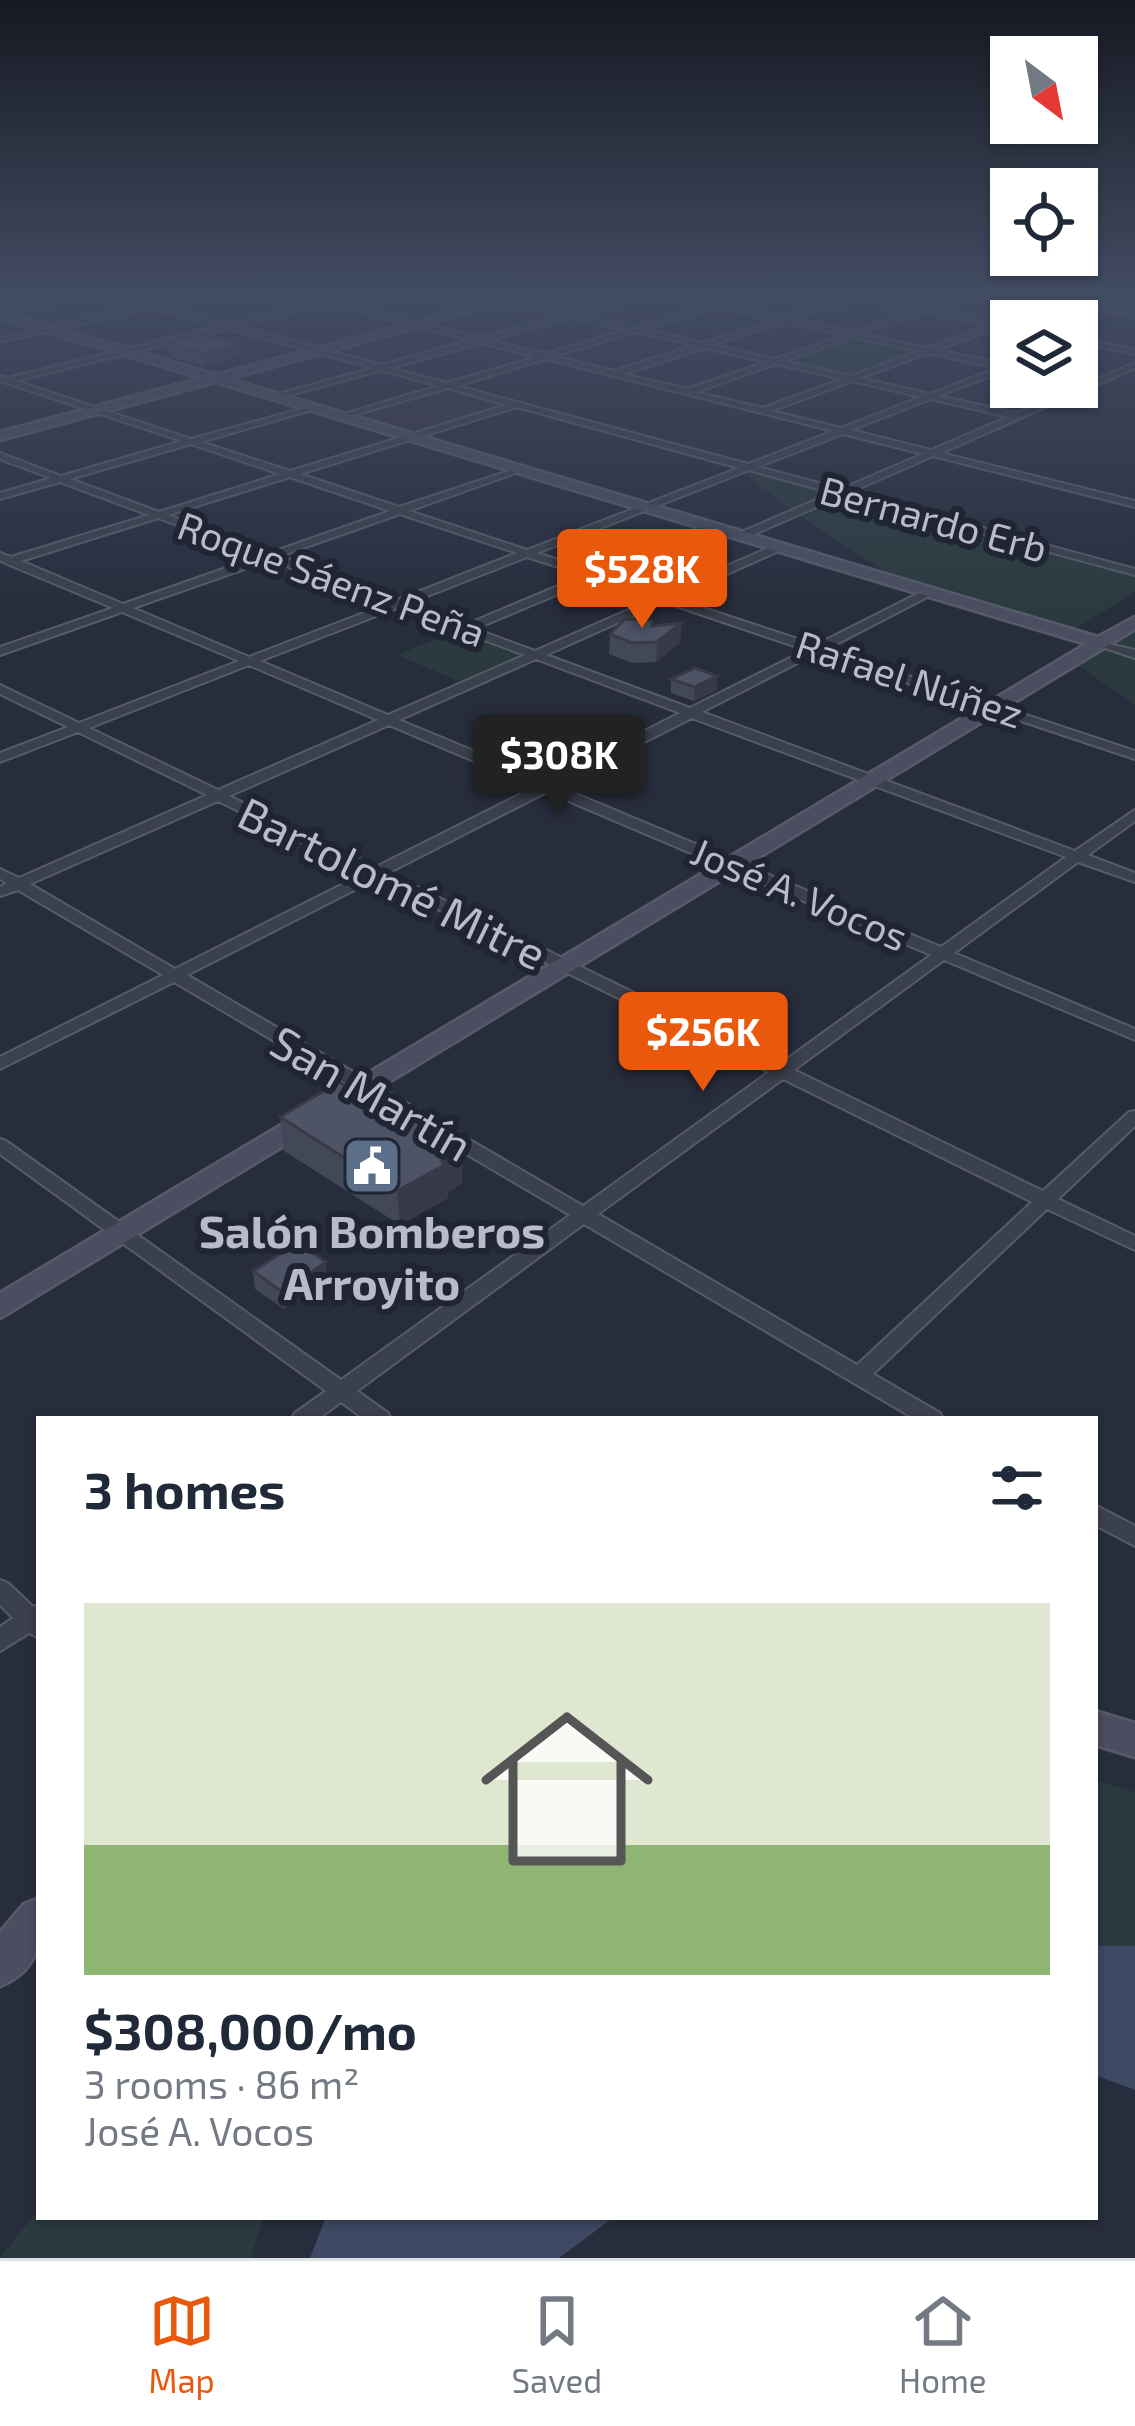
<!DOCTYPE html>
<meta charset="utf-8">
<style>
:root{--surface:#fff;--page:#f2f2f3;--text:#1f2937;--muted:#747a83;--line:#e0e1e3;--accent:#ea580c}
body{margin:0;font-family:"Exo 2",sans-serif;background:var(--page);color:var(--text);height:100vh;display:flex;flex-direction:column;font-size:45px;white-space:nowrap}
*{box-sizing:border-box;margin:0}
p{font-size:39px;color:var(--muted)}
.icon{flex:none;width:66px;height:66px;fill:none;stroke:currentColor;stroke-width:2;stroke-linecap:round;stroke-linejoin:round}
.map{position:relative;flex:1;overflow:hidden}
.details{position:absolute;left:36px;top:1416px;width:1062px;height:804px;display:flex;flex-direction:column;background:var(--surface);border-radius:0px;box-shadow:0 3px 9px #0004}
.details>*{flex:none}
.needle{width:78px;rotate:148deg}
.fabs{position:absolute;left:990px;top:36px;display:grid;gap:24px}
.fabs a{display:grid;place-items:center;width:108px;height:108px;border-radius:0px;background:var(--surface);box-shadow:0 3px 9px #0004;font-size:60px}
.price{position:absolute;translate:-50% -102px;padding:0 27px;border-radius:12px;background:var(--accent);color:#fff;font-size:39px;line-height:78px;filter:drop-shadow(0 3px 6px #0008)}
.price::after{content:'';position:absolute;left:50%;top:72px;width:36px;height:27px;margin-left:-18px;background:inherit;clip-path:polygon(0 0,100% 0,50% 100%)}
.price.active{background:#222;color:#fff}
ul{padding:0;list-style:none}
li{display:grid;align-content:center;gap:24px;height:636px;padding:0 48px}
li+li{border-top:3px solid var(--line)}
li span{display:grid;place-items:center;height:372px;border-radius:0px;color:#555}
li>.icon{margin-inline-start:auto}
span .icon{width:216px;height:216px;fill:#fffc;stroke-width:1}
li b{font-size:51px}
h2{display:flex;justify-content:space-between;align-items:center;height:144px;padding:0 48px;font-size:51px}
.dock{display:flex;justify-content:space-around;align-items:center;height:168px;border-top:3px solid var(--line);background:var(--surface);font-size:33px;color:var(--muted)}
.dock a{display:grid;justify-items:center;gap:6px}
.dock .active{color:var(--accent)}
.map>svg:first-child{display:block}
.medical{fill:#36333f}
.green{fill:#2b3a3f}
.water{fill:#3f4964}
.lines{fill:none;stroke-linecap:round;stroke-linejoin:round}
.street-casing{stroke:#565b68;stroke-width:4}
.secondary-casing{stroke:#565b68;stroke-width:5}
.street{fill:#3b404d;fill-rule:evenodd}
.secondary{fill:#4a4e60;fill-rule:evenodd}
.wall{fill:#434858}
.shaded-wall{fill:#373b47}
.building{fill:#4e5466;stroke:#373b47;stroke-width:3}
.labels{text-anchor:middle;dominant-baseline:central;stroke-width:12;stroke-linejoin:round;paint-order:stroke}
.far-street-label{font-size:39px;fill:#b8bbc8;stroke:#202533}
.street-label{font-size:45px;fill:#b8bbc8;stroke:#202533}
.poi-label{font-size:45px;font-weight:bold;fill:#b8bbc8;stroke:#202533}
</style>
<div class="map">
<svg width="1135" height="2258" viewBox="0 0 1135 2258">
<rect width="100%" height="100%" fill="#282d3d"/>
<polygon class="medical" points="444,387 509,405 413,434 350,415"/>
<g class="green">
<polygon points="99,294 122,298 32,318 0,309 39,297 57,303"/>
<polygon points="853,335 926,350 851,378 777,361"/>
<polygon points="751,471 832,492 791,510 744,473"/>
<polygon points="843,496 1135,576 1135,592 1073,630 894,577 798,515"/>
<polygon points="463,628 530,653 464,683 397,655"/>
<polygon points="1135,631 1135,705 1078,665"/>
<polygon points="1095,1780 1135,1792 1135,1966 1095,1964"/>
<polygon points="39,2209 39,2217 264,2217 250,2258 0,2258"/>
</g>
<g class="water">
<polygon points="1095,1946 1135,1946 1135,2090 1095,2075"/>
<polygon points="326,2217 614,2217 559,2258 310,2258"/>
</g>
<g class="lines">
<defs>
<g id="street">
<polygon points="16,294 28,294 0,301 0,297"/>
<path d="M106,294L151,303L204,294L160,306L228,324L319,302L293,294L328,300L363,294L337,302L480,338L562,315L476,294L571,313L639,294H648L580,315L635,327L708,306L661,294L716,303L757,294L725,305L784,317L850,296L848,294H859L1002,322V326L936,350L1005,364L1011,363V368L939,396L1016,413L1135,363V368L941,453L1135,501V507L933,456L851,492L1135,569V575L842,496L745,538H737V534L832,493L749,470L537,553L593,571L705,525H713V529L604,575L663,594L775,545H783V549L673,598L816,645L925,590H933V594L827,649L1135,751V759L817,653L702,712L1075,851L1135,810V821L1088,855L1135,873V882L1078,862L954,953L1135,1029V1040L944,960L794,1070L1043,1191L1129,1112L1135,1111V1126L1058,1199L1135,1236V1250L1047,1209L873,1374L940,1413L943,1419H915L584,1224L357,1391L388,1413L391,1419H364L341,1402L318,1419H292L295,1413L326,1391L0,1154V1139L6,1141L341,1380L570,1215L174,982L0,1069V1057L163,975L18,890L0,896V887L7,883L0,879V869L19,878L207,795L78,732L0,762V753L68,727L0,694V685L79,723L239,661L122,612L0,655V647L113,608L5,563L0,560V553L11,557L149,515L60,482L0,499V493L51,478L0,459V453L61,476L182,441L0,381V376L8,378L219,326L151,308L0,342V338L142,305ZM859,298L916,309L852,332L793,319ZM328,304L471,340L382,365L237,326ZM717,307L775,320L704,343L644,329ZM925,311L990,325L927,348L861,334ZM571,317L626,330L545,354L489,340ZM784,322L844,335L775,359L713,345ZM228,329L373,368L275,395V399L382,370L438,386L340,415V419L448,388L507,405L290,471L201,442L315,409V405L191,439L16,381ZM636,332L695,345L614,371L554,356ZM853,337L919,351L851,376L784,361ZM481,343L536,357L447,383L391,368ZM705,348L766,362L687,389L624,374ZM928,353L997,368L930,394L860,378ZM546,359L833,431L748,464L457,386ZM776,364L842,379L763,408L696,392ZM852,381L921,397L841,428L772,411ZM931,399L1008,417L931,450L851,430ZM517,407L739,468L527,550L409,511L521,471V467L399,507L300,474ZM843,434L923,454L841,489L758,467ZM191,444L280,474L159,512L70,479ZM290,477L390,511L270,553L168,515ZM400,514L517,553L397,600L280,556ZM158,518L260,556L123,604L21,561ZM527,557L584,575L465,625L407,604ZM270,560L387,604L249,657L133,608ZM594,579L653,599L535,651L475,629ZM664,602L806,650L690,708L546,655ZM397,608L525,655L388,715L260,661ZM536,659L680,713L546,781L399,720ZM249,665L378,720L218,790L89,728ZM692,718L1066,857L941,947L557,786ZM389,725L535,787L376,867L229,796ZM547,792L931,955L780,1064L388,873ZM218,801L365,873L175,969L30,884ZM376,879L769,1072L583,1206L187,975ZM783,1079L1032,1202L857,1365L598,1214Z"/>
<polygon points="1077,338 1135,350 1135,354 1077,342"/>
<polygon points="1096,641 1135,650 1135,658 1096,645"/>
<polygon points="1095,1505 1135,1526 1135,1546 1095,1525"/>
<polygon points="0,1580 8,1583 32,1606 39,1606 39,1638 29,1633 0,1651 0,1627 13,1618 0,1605"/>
</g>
<g id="secondary">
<polygon points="520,294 536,294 229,379 1098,637 1135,617 1135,629 0,1318 0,1293 1086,644 215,382 0,440 0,432 202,378 0,318 0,311 216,375"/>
<polygon points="1022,294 1042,294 1135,311 1135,317"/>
<polygon points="1095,1711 1135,1723 1135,1757 1095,1745"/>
<path d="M39,1898C39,1938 44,1968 0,1986V1932L24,1904Z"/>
</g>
</defs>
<use href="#street" class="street-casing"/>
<use href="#secondary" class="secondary-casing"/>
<use href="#street" class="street"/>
<use href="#secondary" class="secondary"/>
</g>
<g class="wall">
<polygon points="168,343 239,344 241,356 203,366 169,356"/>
<polygon points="681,623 680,643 656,662 632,663 609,654 610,634 652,626"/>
<polygon points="717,676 717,690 694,701 671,693 671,679"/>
<polygon points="388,1104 463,1182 448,1193 448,1198 400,1225 284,1151 280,1117"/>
<polygon points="253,1271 328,1280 284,1309 255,1289"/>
</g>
<g class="shaded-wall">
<polygon points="239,344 241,356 203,366 202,354"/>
<polygon points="681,623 680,643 656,662 657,642"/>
<polygon points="717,676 717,690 694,701 694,687"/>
<polygon points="386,1091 389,1124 376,1097"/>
<polygon points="462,1148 463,1182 448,1193 448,1198 400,1225 397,1191"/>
<polygon points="326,1262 328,1280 284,1309 282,1292"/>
</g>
<g class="building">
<polygon points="204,334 239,344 202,354 168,343"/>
<polygon points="625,619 652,620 652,626 681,623 657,642 632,643 610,634"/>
<polygon points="695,668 717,676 694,687 671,679"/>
<polygon points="364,1077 386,1091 376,1097 462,1148 442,1161 446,1164 397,1191 280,1117 339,1082 347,1087"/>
<polygon points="298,1243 326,1262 282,1292 253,1271"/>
</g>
<linearGradient id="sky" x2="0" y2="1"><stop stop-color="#161922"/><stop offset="0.48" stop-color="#424c62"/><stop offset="1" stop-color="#424c62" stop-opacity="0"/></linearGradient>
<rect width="1135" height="610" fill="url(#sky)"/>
<defs>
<symbol id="civic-square" viewBox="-11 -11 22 22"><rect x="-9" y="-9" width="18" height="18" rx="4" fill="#5c6f8a" stroke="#202533"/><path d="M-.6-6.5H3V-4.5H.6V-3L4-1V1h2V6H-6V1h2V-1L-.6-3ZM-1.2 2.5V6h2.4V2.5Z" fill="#fff"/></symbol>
</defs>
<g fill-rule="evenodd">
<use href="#civic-square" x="339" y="1133" width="66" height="66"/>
</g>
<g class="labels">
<g class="far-street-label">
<text transform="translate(934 518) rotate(15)">Bernardo Erb</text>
<text transform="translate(332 578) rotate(20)">Roque Sáenz Peña</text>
<text transform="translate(910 678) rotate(18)">Rafael Núñez</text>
<text transform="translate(800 893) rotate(23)">José A. Vocos</text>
</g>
<g class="street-label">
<text transform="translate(393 882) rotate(26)">Bartolomé Mitre</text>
<text transform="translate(372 1092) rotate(30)">San Martín</text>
</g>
<g class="poi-label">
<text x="372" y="1230">Salón Bomberos<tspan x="372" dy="52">Arroyito</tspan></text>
</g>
</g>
</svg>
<div class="fabs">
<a><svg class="needle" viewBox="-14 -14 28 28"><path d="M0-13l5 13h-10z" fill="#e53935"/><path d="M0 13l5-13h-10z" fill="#747a83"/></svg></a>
<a><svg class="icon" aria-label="locate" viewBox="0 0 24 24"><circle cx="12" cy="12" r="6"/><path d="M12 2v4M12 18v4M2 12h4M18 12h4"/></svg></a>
<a><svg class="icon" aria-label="layers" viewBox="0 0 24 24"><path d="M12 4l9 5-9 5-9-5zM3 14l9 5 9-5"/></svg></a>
</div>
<b class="price" style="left:642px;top:631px">$528K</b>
<b class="price active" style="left:559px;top:817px">$308K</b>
<b class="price" style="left:703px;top:1094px">$256K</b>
<section class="details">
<h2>3 homes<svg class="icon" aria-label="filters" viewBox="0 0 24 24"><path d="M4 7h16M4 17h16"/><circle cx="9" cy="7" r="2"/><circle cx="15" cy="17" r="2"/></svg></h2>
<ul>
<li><span style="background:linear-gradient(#dfe7d0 65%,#8fb573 0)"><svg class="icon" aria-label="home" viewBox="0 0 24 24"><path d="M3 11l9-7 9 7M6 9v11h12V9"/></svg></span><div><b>$308,000/mo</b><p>3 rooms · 86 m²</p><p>José A. Vocos</p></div></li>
</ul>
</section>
</div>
<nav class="dock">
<a class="active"><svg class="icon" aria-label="map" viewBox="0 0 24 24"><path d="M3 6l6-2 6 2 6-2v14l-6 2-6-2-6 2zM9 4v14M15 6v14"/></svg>Map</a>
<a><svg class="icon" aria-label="saved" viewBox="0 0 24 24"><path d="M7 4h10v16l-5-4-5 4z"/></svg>Saved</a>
<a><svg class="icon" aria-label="home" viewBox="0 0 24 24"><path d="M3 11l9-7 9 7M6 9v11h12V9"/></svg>Home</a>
</nav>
